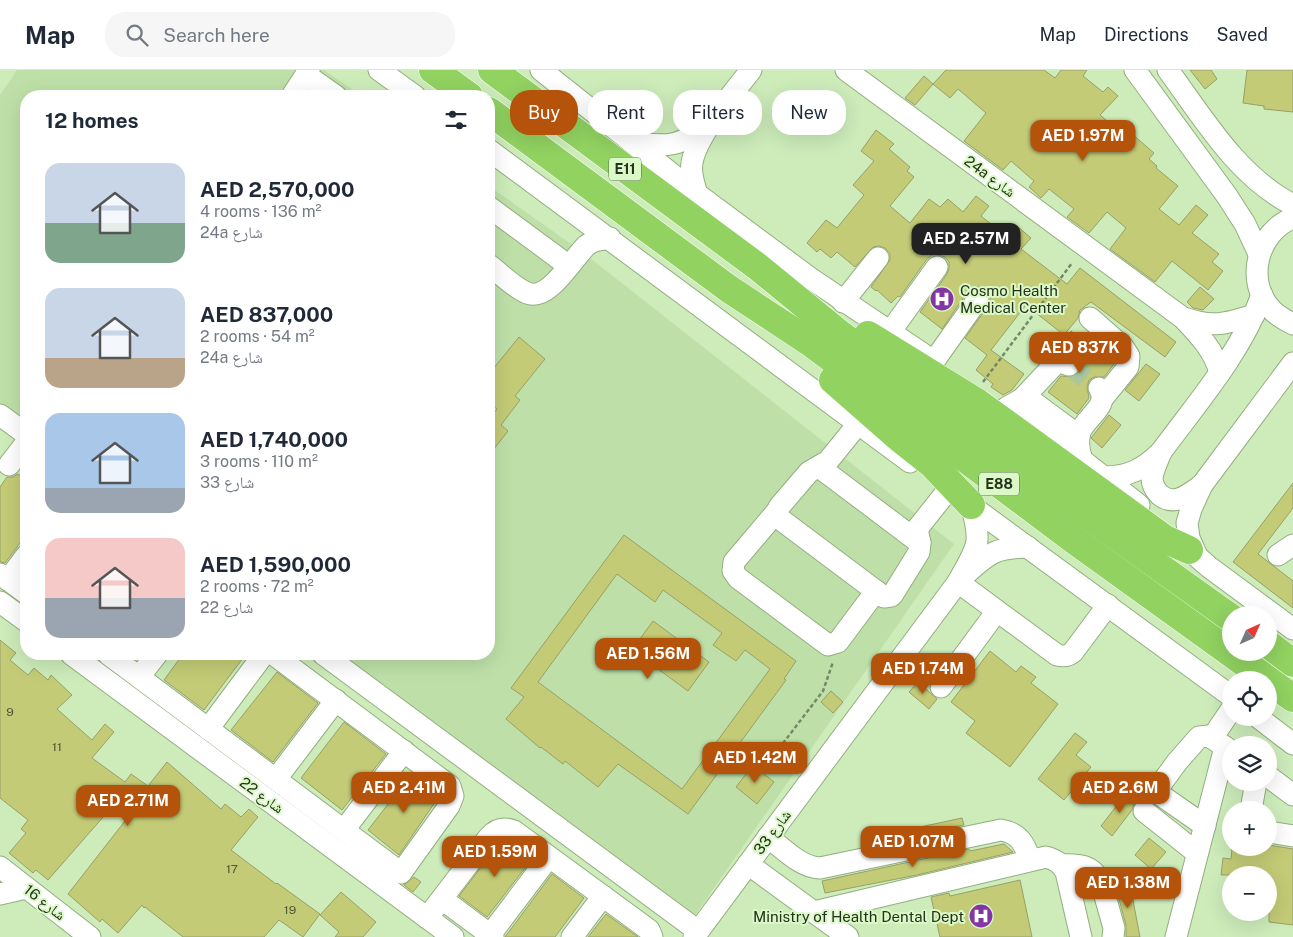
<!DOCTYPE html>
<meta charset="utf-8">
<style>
:root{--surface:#fff;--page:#f6f6f7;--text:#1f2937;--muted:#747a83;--line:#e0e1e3;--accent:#b45309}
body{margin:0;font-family:"Public Sans","Noto Naskh Arabic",sans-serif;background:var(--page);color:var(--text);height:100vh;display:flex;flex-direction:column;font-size:19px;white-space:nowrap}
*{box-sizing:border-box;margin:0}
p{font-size:16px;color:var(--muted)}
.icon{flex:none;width:28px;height:28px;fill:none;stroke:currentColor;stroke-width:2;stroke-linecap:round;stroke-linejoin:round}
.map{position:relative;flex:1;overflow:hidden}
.drawer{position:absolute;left:20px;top:20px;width:475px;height:570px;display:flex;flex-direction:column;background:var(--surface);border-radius:20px;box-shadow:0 5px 20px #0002}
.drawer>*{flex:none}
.guide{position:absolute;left:510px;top:20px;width:475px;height:45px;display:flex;gap:10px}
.needle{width:32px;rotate:45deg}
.tools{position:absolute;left:1222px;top:536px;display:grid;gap:10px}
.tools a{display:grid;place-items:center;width:55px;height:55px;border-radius:50%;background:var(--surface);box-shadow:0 5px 20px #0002;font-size:25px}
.price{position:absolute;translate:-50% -42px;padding:0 11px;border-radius:10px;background:var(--accent);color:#fff;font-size:16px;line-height:32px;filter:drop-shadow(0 1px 2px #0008)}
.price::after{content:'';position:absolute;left:50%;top:30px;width:15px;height:11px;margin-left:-8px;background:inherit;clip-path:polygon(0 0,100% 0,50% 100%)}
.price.on{background:#222;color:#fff}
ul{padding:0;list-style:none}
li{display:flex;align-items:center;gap:15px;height:125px;padding:0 25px}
li span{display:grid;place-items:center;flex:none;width:140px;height:100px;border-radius:15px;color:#555}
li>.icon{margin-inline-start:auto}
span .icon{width:60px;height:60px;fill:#fffc;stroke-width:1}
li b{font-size:21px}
h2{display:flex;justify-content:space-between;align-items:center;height:60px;padding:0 25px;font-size:21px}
.chip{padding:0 18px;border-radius:20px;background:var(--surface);box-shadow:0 5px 20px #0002;font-size:18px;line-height:45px}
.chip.on{background:var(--accent);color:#fff}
header{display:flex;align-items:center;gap:30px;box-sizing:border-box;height:70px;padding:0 25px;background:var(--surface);border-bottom:1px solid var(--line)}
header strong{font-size:24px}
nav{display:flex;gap:28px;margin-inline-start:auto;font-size:18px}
.search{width:350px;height:45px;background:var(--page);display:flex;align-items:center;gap:12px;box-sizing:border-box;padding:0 18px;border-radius:20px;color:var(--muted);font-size:19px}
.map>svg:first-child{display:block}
.built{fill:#bee0a8}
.building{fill:#c3cb76;stroke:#999f69;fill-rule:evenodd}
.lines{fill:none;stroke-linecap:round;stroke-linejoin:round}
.minor-tunnel{stroke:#abc69b;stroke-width:21;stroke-dasharray:21 11;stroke-linecap:butt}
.minor-casing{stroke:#92af7f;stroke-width:23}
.highway-casing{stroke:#fff;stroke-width:29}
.path{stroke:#758968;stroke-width:2.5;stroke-dasharray:4 2.5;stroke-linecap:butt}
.minor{stroke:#fff;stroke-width:21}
.highway{stroke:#91d261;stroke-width:28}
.labels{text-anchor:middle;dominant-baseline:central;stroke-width:4;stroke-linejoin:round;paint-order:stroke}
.number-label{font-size:12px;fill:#4c5733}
.shield{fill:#daf9c7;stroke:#5b6c50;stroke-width:1}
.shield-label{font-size:14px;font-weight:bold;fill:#25301d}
.street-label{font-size:15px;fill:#25301d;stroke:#daf9c7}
.poi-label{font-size:15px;fill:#25301d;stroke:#daf9c7;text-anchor:start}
</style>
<header>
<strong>Map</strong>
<div class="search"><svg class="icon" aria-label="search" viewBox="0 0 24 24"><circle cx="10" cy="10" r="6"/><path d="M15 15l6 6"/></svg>Search here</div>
<nav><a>Map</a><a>Directions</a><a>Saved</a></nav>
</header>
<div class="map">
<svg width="1293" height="867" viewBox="0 0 1293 867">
<rect width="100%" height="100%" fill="#cdecba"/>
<g class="built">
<polygon points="17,0 324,0 362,26 26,26 26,378 0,359 0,25"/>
<polygon points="489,116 581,181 954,474 691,851 316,584 489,584"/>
</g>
<g class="building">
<polygon points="946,0 1044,0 1055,8 1061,0 1087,0 1083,6 1103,22 1108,17 1118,26 1100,45 1129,69 1132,64 1154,83 1149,89 1157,96 1156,98 1178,116 1159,139 1179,155 1196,135 1208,145 1192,163 1219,184 1212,192 1223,201 1208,220 1172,191 1155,212 1110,179 1126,158 1107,142 1089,163 1067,147 1074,139 1049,119 1041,128 1029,117 1034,111 1011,91 1003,100 964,71 986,43 958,19 950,28 933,14"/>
<polygon points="1190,0 1211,0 1217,9 1205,19"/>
<polygon points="1247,0 1293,0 1293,42 1264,39 1264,36 1243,33"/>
<polygon points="924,6 933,14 915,35 905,28"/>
<polygon points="876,60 894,74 889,79 910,97 907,101 914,107 890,136 910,153 929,129 940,137 948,129 963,142 976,126 989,136 981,146 1008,168 1018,157 1031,168 1021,179 1067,214 1080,198 1176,272 1165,287 1091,232 1080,240 1078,248 1064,265 1026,235 991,280 1024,304 1012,320 1003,325 991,317 993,314 976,300 987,285 965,268 988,236 990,231 990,224 986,219 979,217 973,217 968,221 942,259 920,242 947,204 949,198 949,192 945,187 938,185 932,185 927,189 900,227 898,226 891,233 877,220 876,221 871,217 890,190 890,184 885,178 879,176 873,177 855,197 837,182 831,188 820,179 817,182 807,173 826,150 837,158 864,125 853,115 874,91 861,81"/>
<polygon points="1200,217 1214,229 1203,240 1193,238 1187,232"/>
<polygon points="1071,261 1114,294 1104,307 1094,307 1089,310 1087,317 1089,328 1077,344 1048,322 1061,306 1072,307 1078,304 1081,299 1081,293 1079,287 1062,273"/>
<polygon points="519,267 545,289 515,326 520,330 501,355 508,361 489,385 489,345 491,347 497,339 489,333 489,304"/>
<polygon points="1146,294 1160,304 1139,331 1125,320"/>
<polygon points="1109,345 1121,355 1102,378 1091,368"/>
<polygon points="18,404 26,410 26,465 5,493 0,492 0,417 7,407 13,407"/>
<polygon points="1293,413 1293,438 1258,484 1293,511 1293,538 1233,492"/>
<path d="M624,465L796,591L784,609L786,610L688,744L618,694L598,717L565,691L563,694L541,677L540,678L506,649L524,627L511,618ZM617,504L655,532L663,520L722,563L713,575L736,591L745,580L770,599L682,719L538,612Z"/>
<polygon points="653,551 709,592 688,621 632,580"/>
<polygon points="0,570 16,583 10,590 28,605 34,598 48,610 51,605 72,625 57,639 92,670 105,654 114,662 92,688 125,712 131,704 148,716 167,692 221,739 225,734 241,747 249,739 258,747 231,780 276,814 277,813 320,844 303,867 279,850 264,867 183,867 145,837 144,838 142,835 118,863 102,849 100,852 68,824 132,742 118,730 48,810 36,800 33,803 9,783 26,763 21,759 28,750 0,728"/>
<polygon points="990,581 1016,602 1021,596 1036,607 1031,613 1058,634 1010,697 966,663 975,651 951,632"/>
<polygon points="183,584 246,584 204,640 164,610"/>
<polygon points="277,602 318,633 273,692 231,660"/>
<polygon points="918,612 937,629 929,639 909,622"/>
<polygon points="831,621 843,632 833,643 821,632"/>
<polygon points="344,652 386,684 342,740 301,708"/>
<polygon points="1075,663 1087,672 1076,685 1091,697 1064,730 1038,709"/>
<polygon points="753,695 774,712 757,734 736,717"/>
<polygon points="412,703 440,725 399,785 368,760"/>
<polygon points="1128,721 1139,730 1134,734 1132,740 1112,766 1101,756"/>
<polygon points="962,748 964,755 870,775 869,768"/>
<polygon points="1149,768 1166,782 1151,799 1135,785"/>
<polygon points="503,772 508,772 532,789 487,847 459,826 498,775"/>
<polygon points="1004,774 1013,782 917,805 825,823 822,811 969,779 970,781"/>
<polygon points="1269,775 1293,779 1293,855 1269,852 1269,805 1221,805 1223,788 1231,789 1232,778 1269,778"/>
<polygon points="552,804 584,828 555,867 505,867"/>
<polygon points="414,807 421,812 413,822 404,815"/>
<polygon points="1127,809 1128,825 1132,825 1140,867 1126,867 1126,855 1114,811"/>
<polygon points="1020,810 1032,867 940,867 931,827 949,823 950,826"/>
<polygon points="341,822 376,852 363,867 335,867 339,862 320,845"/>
<polygon points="606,844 638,867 588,867"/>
</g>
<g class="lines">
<polyline class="minor-tunnel" points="1069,295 1099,318"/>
<defs>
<g id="minor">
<polyline points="379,0 415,26"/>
<polyline points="541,0 697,124 810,208 926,286"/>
<path d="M846,0L1183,248C1199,265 1213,279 1220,302"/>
<polyline points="1135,0 1227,126 1245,154 1259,184"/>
<path d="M1168,0C1204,49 1237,106 1293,135"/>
<polyline points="306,5 336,26"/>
<polyline points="292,26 309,0"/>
<path d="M633,73C670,77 679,77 709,54"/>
<polyline points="489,80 910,392"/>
<path d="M697,124C694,114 690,104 692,93C696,66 734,22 751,0"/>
<polyline points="489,137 569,196"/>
<path d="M1293,148C1257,162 1245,211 1271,239C1277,246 1285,250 1293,254"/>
<path d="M489,195C501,204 513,217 527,223C549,232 572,189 587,175L594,171L610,168"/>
<polyline points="843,232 878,188"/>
<polyline points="1090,248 1123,277 1129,286 1128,297 1103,328"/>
<path d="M1184,248C1212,258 1226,254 1254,245"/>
<polyline points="890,262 937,197"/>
<polyline points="934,291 978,229"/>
<polyline points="1025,326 1079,366"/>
<polyline points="1006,338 1022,329 1055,294 1060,292 1069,295"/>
<polyline points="0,345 26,364"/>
<polyline points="1017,345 1082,390 1139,435"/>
<polyline points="858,354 828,391 809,402 779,437 778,443 780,449 884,527 891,526 893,524 919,482 920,473 917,459 948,420"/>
<path d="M1161,382C1158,390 1153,400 1152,408C1152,415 1156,421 1160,425C1175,437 1189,424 1202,415"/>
<path d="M1082,390C1079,381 1077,371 1080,362C1086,347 1111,335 1099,318"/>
<polyline points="9,395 26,373"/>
<polyline points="819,397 920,473"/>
<path d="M1104,407C1128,407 1144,399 1161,382C1197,333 1241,283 1262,225"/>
<polyline points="959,427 1231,626"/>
<polyline points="778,440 734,492 733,501 738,508 828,575 838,572 876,521"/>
<polyline points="1179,471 1209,497 1293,559"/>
<polyline points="1278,485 1293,475"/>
<polyline points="1197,486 1189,468 1187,453 1191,439 1202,415 1293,293"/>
<path d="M967,503C990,482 996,478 1028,477"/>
<polyline points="0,504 26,523"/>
<polyline points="8,510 26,486"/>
<path d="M958,512L1057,585C1064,587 1068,586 1073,582L1108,535"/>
<polyline points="0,532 26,551"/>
<polyline points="71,584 453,867"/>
<polyline points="108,584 401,803 449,736 453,726 450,716 273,584"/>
<polyline points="323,584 698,861"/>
<polyline points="139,607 157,584"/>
<polyline points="941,617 997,541"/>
<polyline points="1259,648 1293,674"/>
<polyline points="208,659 264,584"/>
<polyline points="1212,668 1231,640"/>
<polyline points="1269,707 1293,725"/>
<polyline points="276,709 336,630"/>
<polyline points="1251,740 1256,712"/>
<polyline points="1144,741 1197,783"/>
<polyline points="1205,756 1162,726 1159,724 1158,718 1177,692 1199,667 1209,666 1231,681"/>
<polyline points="344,760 404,681"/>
<polyline points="1269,762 1293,766"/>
<path d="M768,767C784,779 800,797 820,798L1001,760C1019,763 1025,774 1030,790"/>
<polyline points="748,794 848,867"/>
<path d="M1061,795C1079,794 1092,795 1101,812L1114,858L1113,867"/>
<polyline points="0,797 90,867"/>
<polyline points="0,824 26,818"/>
<polyline points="442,829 493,867"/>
<path d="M814,842L1046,787C1056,790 1061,793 1066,802L1081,867"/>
<path d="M427,848L489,767C496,759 504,757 514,761L645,857L649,860L652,867"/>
<polyline points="490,865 549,787"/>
<polyline points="572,867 603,826"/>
<path d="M694,867L958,512C977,477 983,475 971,435"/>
<polyline points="1176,867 1225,677"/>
</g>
<g id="highway">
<polyline points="433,0 469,26"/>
<polyline points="492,0 758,197 840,264 1088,446 1231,548"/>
<polyline points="489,41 729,219 811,273 1074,470 1268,610"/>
<polyline points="868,265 978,333 1165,469 1189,480"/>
<polyline points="833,310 898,367 932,394 971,435"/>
<polyline points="1269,575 1293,593"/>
<polyline points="1269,611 1293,628"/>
</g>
</defs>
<use href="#minor" class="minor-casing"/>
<use href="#highway" class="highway-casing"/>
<g class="path">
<polyline points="983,312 1072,193"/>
<polyline points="771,689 823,621 833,592"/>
</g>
<use href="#minor" class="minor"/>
<use href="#highway" class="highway"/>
</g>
<defs>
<symbol id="hospital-disc" viewBox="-11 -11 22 22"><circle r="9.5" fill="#8335a6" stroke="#daf9c7"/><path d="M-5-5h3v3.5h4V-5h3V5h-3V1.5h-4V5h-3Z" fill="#fff"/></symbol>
</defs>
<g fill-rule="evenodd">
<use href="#hospital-disc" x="928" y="215" width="28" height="28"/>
<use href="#hospital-disc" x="967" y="832" width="28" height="28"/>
</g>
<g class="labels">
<g class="number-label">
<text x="10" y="642">9</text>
<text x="57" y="677">11</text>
<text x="232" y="799">17</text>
<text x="290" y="840">19</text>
</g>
<g class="shield">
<rect x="609" y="87.5" width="32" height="23" rx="4"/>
<rect x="979" y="402.5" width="40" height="23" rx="4"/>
</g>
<g class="shield-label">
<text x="625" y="99">E11</text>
<text x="999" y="414">E88</text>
</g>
<g class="street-label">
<text transform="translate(990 106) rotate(36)">24a شارع</text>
<text transform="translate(262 725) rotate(36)">شارع 22</text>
<text transform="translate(772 762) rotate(-53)">شارع 33</text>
<text transform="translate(45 832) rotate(38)">شارع 16</text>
</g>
<g class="poi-label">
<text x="960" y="220">Cosmo Health<tspan x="960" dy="17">Medical Center</tspan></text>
<text x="964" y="846" text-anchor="end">Ministry of Health Dental Dept</text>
</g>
</g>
</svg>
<div class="tools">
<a><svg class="needle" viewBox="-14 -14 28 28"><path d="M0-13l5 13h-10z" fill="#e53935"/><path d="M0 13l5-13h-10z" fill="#747a83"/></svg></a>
<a><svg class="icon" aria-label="locate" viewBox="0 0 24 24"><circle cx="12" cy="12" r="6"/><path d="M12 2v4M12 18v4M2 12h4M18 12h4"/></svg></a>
<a><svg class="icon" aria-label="layers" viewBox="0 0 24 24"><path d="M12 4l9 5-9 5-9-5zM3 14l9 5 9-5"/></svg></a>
<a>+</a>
<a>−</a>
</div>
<b class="price" style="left:1083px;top:92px">AED 1.97M</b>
<b class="price on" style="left:966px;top:195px">AED 2.57M</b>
<b class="price" style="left:1080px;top:304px">AED 837K</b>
<b class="price" style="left:648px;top:610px">AED 1.56M</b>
<b class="price" style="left:923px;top:625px">AED 1.74M</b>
<b class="price" style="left:755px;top:714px">AED 1.42M</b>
<b class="price" style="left:404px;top:744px">AED 2.41M</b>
<b class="price" style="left:1120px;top:744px">AED 2.6M</b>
<b class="price" style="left:128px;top:757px">AED 2.71M</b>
<b class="price" style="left:913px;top:798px">AED 1.07M</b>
<b class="price" style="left:495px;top:808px">AED 1.59M</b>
<b class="price" style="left:1128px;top:839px">AED 1.38M</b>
<div class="guide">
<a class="chip on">Buy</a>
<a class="chip">Rent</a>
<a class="chip">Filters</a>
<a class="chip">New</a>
</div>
<section class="drawer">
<h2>12 homes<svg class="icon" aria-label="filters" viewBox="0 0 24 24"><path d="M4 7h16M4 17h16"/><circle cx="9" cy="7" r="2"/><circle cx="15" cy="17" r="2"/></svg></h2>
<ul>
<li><span style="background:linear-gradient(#c9d6e8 60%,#7fa58c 0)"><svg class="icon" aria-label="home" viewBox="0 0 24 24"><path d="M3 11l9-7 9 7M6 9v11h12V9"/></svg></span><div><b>AED 2,570,000</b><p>4 rooms · 136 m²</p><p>24a شارع</p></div></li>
<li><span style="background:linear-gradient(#c9d6e8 70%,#b9a48a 0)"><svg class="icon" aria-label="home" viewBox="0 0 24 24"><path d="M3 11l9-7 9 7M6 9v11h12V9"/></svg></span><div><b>AED 837,000</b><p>2 rooms · 54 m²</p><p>24a شارع</p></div></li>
<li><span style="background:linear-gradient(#a9c7e8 75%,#9aa5b1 0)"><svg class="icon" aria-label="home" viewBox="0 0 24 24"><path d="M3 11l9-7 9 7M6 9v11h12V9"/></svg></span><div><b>AED 1,740,000</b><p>3 rooms · 110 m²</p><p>شارع 33</p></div></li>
<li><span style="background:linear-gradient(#f6c9c9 60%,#9aa5b1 0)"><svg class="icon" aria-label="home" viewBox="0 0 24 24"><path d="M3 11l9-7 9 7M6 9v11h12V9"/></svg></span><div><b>AED 1,590,000</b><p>2 rooms · 72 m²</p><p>شارع 22</p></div></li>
</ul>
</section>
</div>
